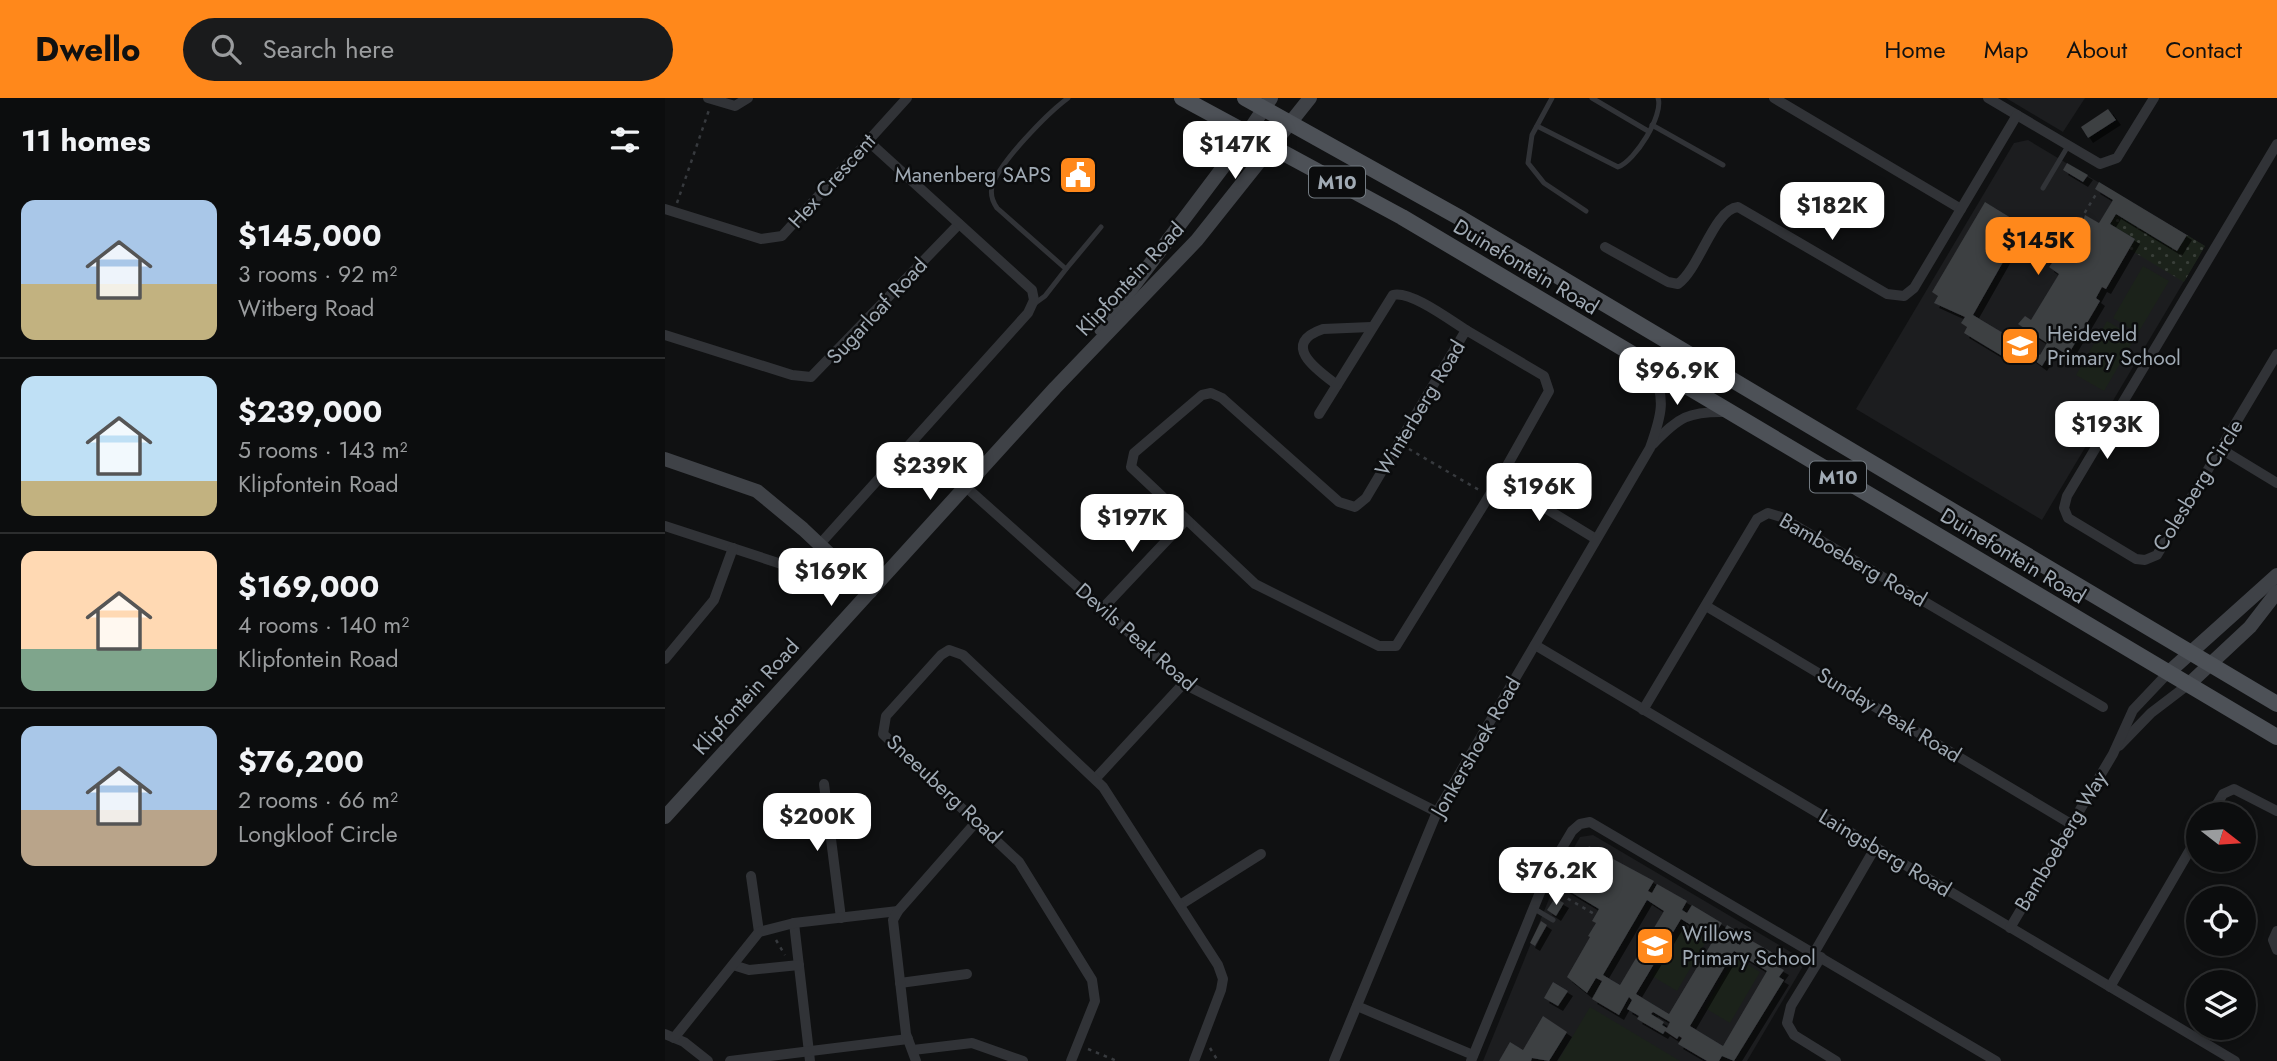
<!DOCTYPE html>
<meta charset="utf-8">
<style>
:root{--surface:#0c0d0e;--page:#1a1b1c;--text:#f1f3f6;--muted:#9a9c9e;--line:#2c2d2e;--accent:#ff881b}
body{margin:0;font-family:Jost,sans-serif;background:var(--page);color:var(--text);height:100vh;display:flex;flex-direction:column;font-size:26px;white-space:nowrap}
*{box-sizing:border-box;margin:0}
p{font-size:23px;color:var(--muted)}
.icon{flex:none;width:38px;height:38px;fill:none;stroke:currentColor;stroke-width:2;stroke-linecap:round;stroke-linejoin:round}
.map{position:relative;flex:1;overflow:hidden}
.drawer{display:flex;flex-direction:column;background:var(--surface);width:665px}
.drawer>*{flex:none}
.needle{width:46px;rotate:107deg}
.tools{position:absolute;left:1521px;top:704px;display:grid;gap:14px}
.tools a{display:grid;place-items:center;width:70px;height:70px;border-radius:50%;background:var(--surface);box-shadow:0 4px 10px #0003,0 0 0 2px var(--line);font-size:35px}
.price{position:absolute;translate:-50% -60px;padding:0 16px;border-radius:14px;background:#fff;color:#222;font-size:23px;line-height:46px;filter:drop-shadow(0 2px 4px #0008)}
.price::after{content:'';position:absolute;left:50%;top:42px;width:21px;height:16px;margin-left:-10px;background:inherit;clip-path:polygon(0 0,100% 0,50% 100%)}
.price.selected{background:var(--accent);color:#111}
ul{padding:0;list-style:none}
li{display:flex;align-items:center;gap:21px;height:175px;padding:0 21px}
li+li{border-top:2px solid var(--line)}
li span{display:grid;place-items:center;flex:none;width:196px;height:140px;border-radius:14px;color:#555}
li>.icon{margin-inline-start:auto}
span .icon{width:84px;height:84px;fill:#fffc;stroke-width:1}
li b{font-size:30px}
h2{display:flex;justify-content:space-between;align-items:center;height:84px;padding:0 21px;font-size:30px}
header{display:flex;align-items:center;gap:42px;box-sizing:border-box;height:98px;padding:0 35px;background:var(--accent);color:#111}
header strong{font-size:33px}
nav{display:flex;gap:38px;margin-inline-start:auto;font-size:24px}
.search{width:490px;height:63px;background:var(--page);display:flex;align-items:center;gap:18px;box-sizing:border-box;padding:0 24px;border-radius:38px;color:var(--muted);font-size:26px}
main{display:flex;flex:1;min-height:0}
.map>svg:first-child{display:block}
.built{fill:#1c1d1f}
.park{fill:url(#park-dots)}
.pitch{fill:#1b221a}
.building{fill:#3c3f42;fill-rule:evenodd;filter:url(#shadow)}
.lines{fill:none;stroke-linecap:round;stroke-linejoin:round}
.path{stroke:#373a3e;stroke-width:2.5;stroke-dasharray:3.5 5;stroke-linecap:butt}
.lane{stroke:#313337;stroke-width:5}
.street{stroke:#313337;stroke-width:10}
.secondary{stroke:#3f4247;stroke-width:14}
.primary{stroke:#4d5157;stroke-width:16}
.labels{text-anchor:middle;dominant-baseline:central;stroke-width:5;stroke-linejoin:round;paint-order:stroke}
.shield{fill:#0b0c0d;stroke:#737b82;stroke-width:2}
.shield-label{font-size:19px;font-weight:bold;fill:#a0aab4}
.poi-label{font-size:21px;fill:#a0aab4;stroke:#0b0c0d;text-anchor:start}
.street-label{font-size:21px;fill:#a0aab4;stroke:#0b0c0d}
</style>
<header>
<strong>Dwello</strong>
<div class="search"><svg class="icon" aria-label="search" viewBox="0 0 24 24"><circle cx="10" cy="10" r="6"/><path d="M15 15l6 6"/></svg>Search here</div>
<nav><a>Home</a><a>Map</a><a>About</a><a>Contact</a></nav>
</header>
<main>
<section class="drawer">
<h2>11 homes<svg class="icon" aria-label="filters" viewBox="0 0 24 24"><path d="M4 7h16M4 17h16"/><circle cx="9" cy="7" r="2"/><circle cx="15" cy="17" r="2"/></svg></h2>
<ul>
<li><span style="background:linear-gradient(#a9c7e8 60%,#c2b280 0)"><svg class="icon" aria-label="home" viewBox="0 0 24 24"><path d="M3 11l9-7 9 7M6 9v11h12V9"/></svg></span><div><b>$145,000</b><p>3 rooms · 92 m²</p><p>Witberg Road</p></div></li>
<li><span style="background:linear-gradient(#bfe0f5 75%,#c2b280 0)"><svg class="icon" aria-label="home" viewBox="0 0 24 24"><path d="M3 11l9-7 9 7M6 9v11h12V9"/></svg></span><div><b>$239,000</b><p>5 rooms · 143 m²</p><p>Klipfontein Road</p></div></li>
<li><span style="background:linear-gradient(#ffd9b3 70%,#7fa58c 0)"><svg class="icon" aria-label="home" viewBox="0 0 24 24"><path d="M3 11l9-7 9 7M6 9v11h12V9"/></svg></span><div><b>$169,000</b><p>4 rooms · 140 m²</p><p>Klipfontein Road</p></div></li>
<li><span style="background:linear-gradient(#a9c7e8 60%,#b9a48a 0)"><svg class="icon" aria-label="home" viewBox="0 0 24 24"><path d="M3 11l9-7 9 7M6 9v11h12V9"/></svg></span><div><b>$76,200</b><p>2 rooms · 66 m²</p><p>Longkloof Circle</p></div></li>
</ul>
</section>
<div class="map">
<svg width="1612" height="963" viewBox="0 0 1612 963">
<defs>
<pattern id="park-dots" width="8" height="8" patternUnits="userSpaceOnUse" patternTransform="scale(1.75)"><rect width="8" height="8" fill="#1b221a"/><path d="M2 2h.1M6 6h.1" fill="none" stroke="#393f39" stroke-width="1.8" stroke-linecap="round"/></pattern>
<filter id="shadow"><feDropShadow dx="5" dy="5" stdDeviation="0" flood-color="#0009"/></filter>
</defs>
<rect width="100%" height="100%" fill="#101112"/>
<g class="built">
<polygon points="1341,0 1420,0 1398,34"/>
<polygon points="1363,42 1540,148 1377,422 1191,311 1349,45"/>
<polygon points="928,737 1141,863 1082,963 818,963 895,774 915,739"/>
</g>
<polygon class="park" points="1451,116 1512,153 1522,137 1540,148 1519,184 1464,151 1470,141 1445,126"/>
<g class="pitch">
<polygon points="1478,168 1504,183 1473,235 1448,220"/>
<polygon points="1442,223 1470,240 1439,293 1411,277"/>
<polygon points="1017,827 1042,842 1012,893 987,878"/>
<polygon points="1070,859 1095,874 1065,925 1040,910"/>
<polygon points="925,909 1015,963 893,963"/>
</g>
<g class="building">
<polygon points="1443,11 1451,22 1423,40 1416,29"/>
<polygon points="1402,65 1423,77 1418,84 1398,72"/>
<path d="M1434,84L1522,137L1512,153L1451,116L1445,126L1470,141L1441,191L1437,189L1431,200L1435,203L1403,257L1389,249L1377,268L1355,252L1352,258L1346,254L1342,261L1299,235L1302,229L1296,225L1300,219L1269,205L1273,198L1267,194L1320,104L1346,120H1355L1398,146L1400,143L1409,148L1420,117L1434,125L1448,102L1430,91ZM1350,143L1387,165L1384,169L1394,176L1366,222L1360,218L1353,226L1382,245L1375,257L1308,217Z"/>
<path d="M924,748L989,783L983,793L987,795L992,786L1022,803L1017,812L1022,815L1027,807L1057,825L1052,833L1057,836L1062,827L1075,835L1070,844L1075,847L1080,839L1110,856L1105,864L1119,872L1114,879L1119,882L1069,963L1057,958L1054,963H1042L1013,946L1017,940L1014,938L1012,941L1000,933L998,936L972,921L974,918L962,911L967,902L964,899L954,917L927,901L937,883L931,880L922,895L902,879L925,839L923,838L931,825L927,823L934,811L899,790ZM982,802L999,813L955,887L938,877ZM1016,821L1049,841L1004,916L971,896ZM1069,853L1102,873L1058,948L1025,928ZM988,914L1005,924L1002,930L997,927L999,924L986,916Z"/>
<polygon points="890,800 899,805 891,818 882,812"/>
<polygon points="876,823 882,827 870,848 865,845"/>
<polygon points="888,884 903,893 893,908 879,900"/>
<polygon points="878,918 902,934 884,963 867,960 866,963 834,963 845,944 858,952"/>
</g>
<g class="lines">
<g class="path">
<polyline points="12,105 44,12"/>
<polyline points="1402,144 1433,93"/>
<polyline points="744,351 814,392"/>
<polyline points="888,792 931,817"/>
<polyline points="111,842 120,857"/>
<polyline points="545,950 553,963"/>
<polyline points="423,951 452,963"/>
</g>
<g class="lane">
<polyline points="887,0 867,37 863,65 879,85 921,113"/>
<polyline points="927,0 983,33"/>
<polyline points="987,27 1058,67"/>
<path d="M872,28L953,69C970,63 999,17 993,0"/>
<polyline points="1378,90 1403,48"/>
<polyline points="401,171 436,129"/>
<path d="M369,206L380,198L401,171L332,110C328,104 325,97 327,89C333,65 383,15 403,0"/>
<polyline points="868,810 888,822"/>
</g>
<g class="street">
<polyline points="43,0 70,8 83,0"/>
<polyline points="1109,0 1296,111"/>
<polyline points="1323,0 1435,66 1452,60 1489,0"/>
<polyline points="1612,46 1402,398 1399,410 1403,420 1471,461 1480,462 1492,457 1612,256"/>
<polyline points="0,111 96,141 117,138 242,0"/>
<path d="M940,149L1003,184L1013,186C1035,170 1049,111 1073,109L1222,196L1239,198L1249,190L1352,17"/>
<polygon points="801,232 879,278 884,293 834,382 731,548 714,548 590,486 466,369 469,355 537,297 546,295 557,300 674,404 690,409 701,400"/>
<polyline points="0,237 127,277 146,279 294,126"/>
<path d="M672,287C653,273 614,246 658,231L706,229"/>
<path d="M654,316L728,197C745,192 785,222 801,232"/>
<path d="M988,346C1014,319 1023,313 1062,314"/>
<polyline points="1556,351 1612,385"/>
<polyline points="834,382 931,441"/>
<polyline points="302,390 525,589 772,714"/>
<polyline points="0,428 141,474"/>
<polyline points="155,446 363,215 369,202 367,192 203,43"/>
<polyline points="1041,508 1406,726"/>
<polyline points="438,510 520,423"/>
<polyline points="870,547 1570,963"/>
<polyline points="0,561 49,502 68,450"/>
<polyline points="978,612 1092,421 1103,415 1116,419 1438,609"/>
<polyline points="1454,648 1486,615 1524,586"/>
<polyline points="431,680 519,585"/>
<polyline points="159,686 176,820"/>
<polyline points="1546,716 1558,696 1569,691 1612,713"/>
<polyline points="86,778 94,834"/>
<polyline points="515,807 596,756"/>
<polyline points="129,825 145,963"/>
<polyline points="1345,830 1448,656 1468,612 1504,574"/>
<polyline points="1612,833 1608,842 1612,852"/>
<polyline points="1149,855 1210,750"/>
<polyline points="1156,859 1126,908 1122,925 1129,937 1171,963"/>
<polyline points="68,867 84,872 134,867"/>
<polyline points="235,885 302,876"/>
<polyline points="1445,889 1533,738"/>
<polyline points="692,908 808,957"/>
<polyline points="0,936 19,944 43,963"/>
<polyline points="9,940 94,834 129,825 233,813"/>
<polyline points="248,952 307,945 358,963"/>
<polyline points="65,963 243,941"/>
<polyline points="251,963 241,936 228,822 233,813 312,723"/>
<polyline points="406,963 430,903 427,882 354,764 218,636 221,618 276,557 284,552 298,557 438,689 553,867 558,881 556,892 529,963"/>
<path d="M669,963L772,714L985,350C997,316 1001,302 987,268"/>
<polyline points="806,963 885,770 907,733 915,726 925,724 1331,963"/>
</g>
<g class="secondary">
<polyline points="436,231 571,52 606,0"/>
<polyline points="0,361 92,393 138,431 205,494"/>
<polyline points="1504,574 1612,477"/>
<polyline points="1524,586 1585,529 1612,494"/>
<polyline points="0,719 390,290 532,142 645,0"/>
</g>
<g class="primary">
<polyline points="517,0 737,119 1612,639"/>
<polyline points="580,0 797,121 1612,606"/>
</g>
</g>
<defs>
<symbol id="civic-square" viewBox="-11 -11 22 22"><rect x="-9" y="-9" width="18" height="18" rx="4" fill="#ff881b" stroke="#0b0c0d"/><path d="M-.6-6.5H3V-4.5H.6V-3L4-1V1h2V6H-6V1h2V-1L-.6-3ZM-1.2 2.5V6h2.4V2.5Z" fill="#fff"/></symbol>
<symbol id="school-square" viewBox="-11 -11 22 22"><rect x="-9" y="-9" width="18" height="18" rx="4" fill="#ff881b" stroke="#0b0c0d"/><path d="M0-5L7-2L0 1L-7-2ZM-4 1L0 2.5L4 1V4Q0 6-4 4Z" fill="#fff"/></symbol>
</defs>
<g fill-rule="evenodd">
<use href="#civic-square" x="391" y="55" width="44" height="44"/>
<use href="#school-square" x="1333" y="226" width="44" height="44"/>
<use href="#school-square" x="968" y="826" width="44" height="44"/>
</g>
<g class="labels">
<g class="shield">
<rect x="644" y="68.5" width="56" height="31" rx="5"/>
<rect x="1145" y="363.5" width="56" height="31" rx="5"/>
</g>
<g class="shield-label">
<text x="672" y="84">M10</text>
<text x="1173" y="379">M10</text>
</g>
<g class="poi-label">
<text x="386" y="77" text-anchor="end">Manenberg SAPS</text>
<text x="1382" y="236">Heideveld<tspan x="1382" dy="24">Primary School</tspan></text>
<text x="1017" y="836">Willows<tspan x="1017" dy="24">Primary School</tspan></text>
</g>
<g class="street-label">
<text transform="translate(167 83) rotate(-48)">Hex Crescent</text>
<text transform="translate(861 169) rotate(31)">Duinefontein Road</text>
<text transform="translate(465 181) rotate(-47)">Klipfontein Road</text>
<text transform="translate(212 213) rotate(-47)">Sugarloaf Road</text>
<text transform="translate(755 310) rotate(-59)">Winterberg Road</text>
<text transform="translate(1533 387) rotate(-58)">Colesberg Circle</text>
<text transform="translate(1348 458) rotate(31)">Duinefontein Road</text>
<text transform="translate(1188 462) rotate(30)">Bamboeberg Road</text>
<text transform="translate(471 539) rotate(41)">Devils Peak Road</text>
<text transform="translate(81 599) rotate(-48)">Klipfontein Road</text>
<text transform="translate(1224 617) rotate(31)">Sunday Peak Road</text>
<text transform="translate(811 649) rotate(-60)">Jonkershoek Road</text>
<text transform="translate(279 691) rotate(43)">Sneeuberg Road</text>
<text transform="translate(1396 743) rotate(-59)">Bamboeberg Way</text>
<text transform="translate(1220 755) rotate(31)">Laingsberg Road</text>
</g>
</g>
</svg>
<div class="tools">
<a><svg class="needle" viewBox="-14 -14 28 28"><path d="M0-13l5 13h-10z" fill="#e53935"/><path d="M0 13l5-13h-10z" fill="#9a9c9e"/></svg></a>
<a><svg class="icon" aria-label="locate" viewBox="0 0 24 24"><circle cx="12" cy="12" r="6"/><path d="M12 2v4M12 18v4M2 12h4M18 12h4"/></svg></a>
<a><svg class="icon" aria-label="layers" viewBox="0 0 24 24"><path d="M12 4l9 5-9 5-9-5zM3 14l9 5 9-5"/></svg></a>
</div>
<b class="price" style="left:570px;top:83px">$147K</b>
<b class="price" style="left:1167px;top:144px">$182K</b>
<b class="price selected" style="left:1373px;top:179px">$145K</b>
<b class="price" style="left:1012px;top:309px">$96.9K</b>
<b class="price" style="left:1442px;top:363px">$193K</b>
<b class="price" style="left:265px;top:404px">$239K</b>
<b class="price" style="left:874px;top:425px">$196K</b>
<b class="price" style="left:467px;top:456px">$197K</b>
<b class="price" style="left:166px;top:510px">$169K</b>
<b class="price" style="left:152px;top:755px">$200K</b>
<b class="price" style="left:891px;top:809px">$76.2K</b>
</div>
</main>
